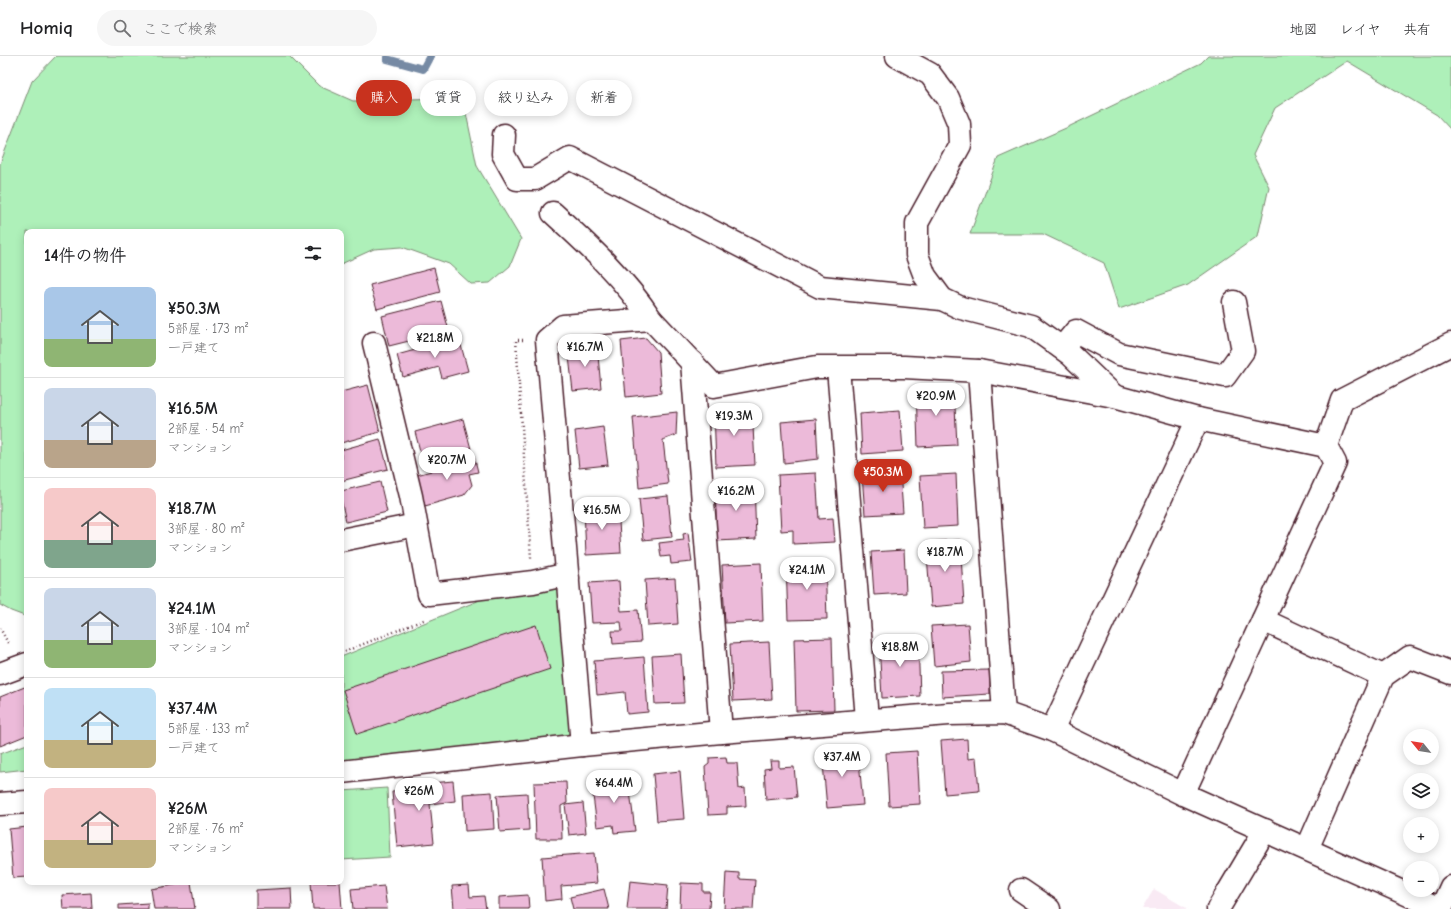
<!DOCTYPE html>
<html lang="ja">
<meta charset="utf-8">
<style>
:root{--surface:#fff;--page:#f6f6f6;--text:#202124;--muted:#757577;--line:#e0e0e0;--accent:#c8321e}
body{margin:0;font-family:"Comic Neue","Klee One",sans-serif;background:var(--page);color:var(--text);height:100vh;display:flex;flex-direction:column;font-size:15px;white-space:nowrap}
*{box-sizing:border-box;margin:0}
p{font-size:13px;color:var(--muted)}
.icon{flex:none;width:22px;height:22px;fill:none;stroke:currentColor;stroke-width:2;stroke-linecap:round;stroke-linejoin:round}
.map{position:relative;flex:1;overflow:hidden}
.panel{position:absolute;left:24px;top:173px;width:320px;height:656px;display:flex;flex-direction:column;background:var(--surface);border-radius:8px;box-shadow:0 2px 10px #0003}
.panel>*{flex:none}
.banner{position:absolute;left:356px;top:24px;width:380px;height:36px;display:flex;gap:8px}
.needle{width:26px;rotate:300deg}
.tools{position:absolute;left:1403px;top:673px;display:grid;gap:8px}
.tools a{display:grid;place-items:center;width:36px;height:36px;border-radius:50%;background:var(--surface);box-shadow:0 2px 10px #0003;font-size:20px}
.price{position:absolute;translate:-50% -34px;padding:0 9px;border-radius:14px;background:#fff;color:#222;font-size:13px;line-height:26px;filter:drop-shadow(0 1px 2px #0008)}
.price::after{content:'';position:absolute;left:50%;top:24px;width:12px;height:9px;margin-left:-6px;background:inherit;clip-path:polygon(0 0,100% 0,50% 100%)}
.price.on{background:var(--accent);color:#fff}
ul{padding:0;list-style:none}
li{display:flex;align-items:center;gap:12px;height:100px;padding:0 20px}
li+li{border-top:1px solid var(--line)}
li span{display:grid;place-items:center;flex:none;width:112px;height:80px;border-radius:8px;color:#555}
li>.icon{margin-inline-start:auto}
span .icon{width:48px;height:48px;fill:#fffc;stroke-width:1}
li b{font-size:17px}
h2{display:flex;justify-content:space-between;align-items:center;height:48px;padding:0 20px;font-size:17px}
.tag{padding:0 14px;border-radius:18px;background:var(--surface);box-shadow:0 2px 10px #0003;font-size:14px;line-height:36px}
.tag.on{background:var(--accent);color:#fff}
header{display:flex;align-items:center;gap:24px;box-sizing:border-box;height:56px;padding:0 20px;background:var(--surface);border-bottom:1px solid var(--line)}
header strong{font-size:19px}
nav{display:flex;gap:22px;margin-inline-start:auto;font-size:14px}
.search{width:280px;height:36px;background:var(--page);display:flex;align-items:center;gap:10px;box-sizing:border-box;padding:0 14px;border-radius:22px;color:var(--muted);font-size:15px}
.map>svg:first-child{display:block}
.built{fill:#f9eaf4}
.green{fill:#aef0b9;stroke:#7c8872}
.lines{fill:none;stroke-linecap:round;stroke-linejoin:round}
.stream{stroke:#768aa4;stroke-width:8}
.building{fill:#ecbad9;stroke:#4a1f2b}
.minor-casing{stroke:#4a1f2b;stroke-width:25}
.path{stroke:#4a1f2b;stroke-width:2.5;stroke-dasharray:1 3;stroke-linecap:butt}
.minor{stroke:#fff;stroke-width:22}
</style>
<header>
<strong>Homiq</strong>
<div class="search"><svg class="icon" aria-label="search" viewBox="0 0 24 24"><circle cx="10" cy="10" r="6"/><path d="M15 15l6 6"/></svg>ここで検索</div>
<nav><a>地図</a><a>レイヤ</a><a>共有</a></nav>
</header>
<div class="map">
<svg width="1451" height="853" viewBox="0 0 1451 853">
<rect width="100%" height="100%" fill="#fff"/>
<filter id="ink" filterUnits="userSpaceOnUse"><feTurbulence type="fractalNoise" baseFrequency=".025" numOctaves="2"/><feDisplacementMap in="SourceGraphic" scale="8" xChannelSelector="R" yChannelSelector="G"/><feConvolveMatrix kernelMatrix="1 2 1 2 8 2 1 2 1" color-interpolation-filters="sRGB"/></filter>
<g filter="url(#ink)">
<polygon class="built" points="1154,833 1188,853 1142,853"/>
<g class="green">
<polygon points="56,0 289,0 319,30 353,45 441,42 465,52 477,110 521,183 510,210 490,227 471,228 449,208 402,191 374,193 341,208 341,176 27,176 27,561 11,555 0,549 0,108 32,25"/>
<polygon points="1208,0 1451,0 1451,74 1437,59 1347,5 1275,52 1253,99 1269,131 1258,180 1188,229 1119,253 1104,207 1043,178 970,178 998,102 1066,72 1201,7"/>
<polygon points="563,524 572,683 341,708 341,601 502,535"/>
<polygon points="27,688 27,713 0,716 0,698"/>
<polygon points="387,732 390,801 341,804 341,735"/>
</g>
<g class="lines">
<polyline class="stream" points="387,3 423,13 430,0"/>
</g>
<g class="building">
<polygon points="434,212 440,236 377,253 370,229"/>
<polygon points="441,245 449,275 389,290 382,260"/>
<polygon points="459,282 468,315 442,322 439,311 403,321 397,299"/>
<polygon points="646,282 658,296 661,337 626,341 621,285"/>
<polygon points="597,289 601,332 573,335 568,292"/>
<polygon points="368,329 380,376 341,387 341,336"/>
<polygon points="954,332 957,389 918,391 916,333"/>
<polygon points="752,351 755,409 716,411 714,353"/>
<polygon points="900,354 903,395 862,398 860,357"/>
<polygon points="677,356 676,379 663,384 668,428 639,432 633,361"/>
<polygon points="463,363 471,393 423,406 415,376"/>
<polygon points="816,363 818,403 784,407 781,366"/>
<polygon points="603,371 608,409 579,412 575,375"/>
<polygon points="380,383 388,413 341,425 341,394"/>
<polygon points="474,400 478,416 469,418 472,429 464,439 425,450 417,419 431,415 430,412"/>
<polygon points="900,415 903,457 865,459 862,418"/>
<polygon points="816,417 819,463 833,462 835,486 793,488 793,474 781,475 778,419"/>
<polygon points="956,418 958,470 923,472 920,420"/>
<polygon points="380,426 387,456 346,466 341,443 341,435"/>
<polygon points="754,426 756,483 717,485 715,428"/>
<polygon points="668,440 672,481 643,484 639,443"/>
<polygon points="618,450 621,497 586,499 584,452"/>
<polygon points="688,477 692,506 671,508 670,500 661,501 659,487 684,484 683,478"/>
<polygon points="960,484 964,548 931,551 926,486"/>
<polygon points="904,494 906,537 874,539 871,496"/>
<polygon points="825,505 827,563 788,564 786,507"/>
<polygon points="761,507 763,565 725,567 722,509"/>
<polygon points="675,522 678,568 648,570 645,524"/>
<polygon points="619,525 621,555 638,554 641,586 613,588 612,575 622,575 621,566 592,567 589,527"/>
<polygon points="968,568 971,606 934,610 931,570"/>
<polygon points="536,569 550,613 357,678 343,634"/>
<polygon points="832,582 834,654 796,655 794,583"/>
<polygon points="918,583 920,640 882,642 879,585"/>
<polygon points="769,586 772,643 733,645 730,588"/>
<polygon points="681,598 684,647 655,648 652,600"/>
<polygon points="644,601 648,656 627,658 625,636 597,639 594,605"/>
<polygon points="990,614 990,638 942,641 941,615"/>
<polygon points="27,630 27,679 0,690 0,641"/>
<polygon points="967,683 968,703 976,702 979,735 945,738 941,685"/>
<polygon points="858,693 863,749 827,752 822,696"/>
<polygon points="917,695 920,748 889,750 886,697"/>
<polygon points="726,701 727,707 737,707 739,733 745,732 746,750 727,751 727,758 708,759 705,711 709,708 709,702"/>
<polygon points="770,705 779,705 779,712 794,711 797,741 766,744 764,713 771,712"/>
<polygon points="680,715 684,763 657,765 653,718"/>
<polygon points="628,719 635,775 614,777 613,769 597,771 591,724"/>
<polygon points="453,725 455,745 430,748 434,787 397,791 392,736 422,733 421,728"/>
<polygon points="566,726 567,747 561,750 562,783 536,783 534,727"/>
<polygon points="492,736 494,773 465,775 463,738"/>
<polygon points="527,737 529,774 500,776 497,739"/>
<polygon points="583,747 586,777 569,779 565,749"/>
<polygon points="27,771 27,821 13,822 9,773"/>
<polygon points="594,797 597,827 561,830 562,843 545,845 542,801"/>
<polygon points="726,816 739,817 739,823 755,824 753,853 724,853"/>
<polygon points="630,825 668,829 666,853 627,853"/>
<polygon points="191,826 195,853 154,853 151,833"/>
<polygon points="311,826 340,826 342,853 313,853"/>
<polygon points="681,827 703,828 703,836 710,836 709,853 680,853"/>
<polygon points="469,829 470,841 484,840 486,853 454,853 452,830"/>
<polygon points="384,830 387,853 353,853 351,833"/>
<polygon points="291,832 292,853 256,853 256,834"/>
<polygon points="604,833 609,853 573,853 570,841"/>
<polygon points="91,837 92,853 63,853 62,839"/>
<polygon points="528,839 529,853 499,853 499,841"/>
<polygon points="148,847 148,853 119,853 119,849"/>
</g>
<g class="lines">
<defs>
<g id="minor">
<polyline points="897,0 930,18 948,42 959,68 960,89 917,167 917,199 925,220 942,243 961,252 1031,270 1070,298 1114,340"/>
<polyline points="504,79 503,98 517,123 535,123 570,102 820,231 942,243"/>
<path d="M553,157C589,190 624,222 651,263"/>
<polyline points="374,287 411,440 429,538 533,526 564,519 568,522"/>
<polyline points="1062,292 1076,275 1119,298 1225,320 1243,295 1234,246"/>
<polyline points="692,306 721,676"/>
<polyline points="838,312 867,663"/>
<polyline points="979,315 1004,657"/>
<polyline points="1326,390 1342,344 1451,288"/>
<polyline points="341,484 416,469"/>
<polyline points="1263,564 1383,620"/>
<polyline points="0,618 27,608"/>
<polyline points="1052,674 1198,363"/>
<polyline points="582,689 547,284 563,270 651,263 714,330 817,311 904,311 979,315 1114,340 1198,363 1326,390 1335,407 1183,738"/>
<polyline points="341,716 582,689 721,676 949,658 1004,657 1052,674 1183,738 1440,853"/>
<polyline points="0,748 27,746"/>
<polyline points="1307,793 1383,620 1410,601 1451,617"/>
<polyline points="1021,834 1049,853"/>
<polyline points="1218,853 1265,774"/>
<polyline points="1441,853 1451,831"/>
</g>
</defs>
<use href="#minor" class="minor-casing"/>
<g class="path">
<polyline points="523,284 516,284 531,502"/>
<polyline points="0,572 9,589"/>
<polyline points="341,597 426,563"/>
</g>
<use href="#minor" class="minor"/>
</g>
</g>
</svg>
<div class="tools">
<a><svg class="needle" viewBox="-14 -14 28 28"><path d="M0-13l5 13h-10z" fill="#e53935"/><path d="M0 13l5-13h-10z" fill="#757577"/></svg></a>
<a><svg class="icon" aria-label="layers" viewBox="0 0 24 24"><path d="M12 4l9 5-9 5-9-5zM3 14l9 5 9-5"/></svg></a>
<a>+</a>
<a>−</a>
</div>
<b class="price" style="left:435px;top:303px">¥21.8M</b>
<b class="price" style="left:585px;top:312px">¥16.7M</b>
<b class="price" style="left:936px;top:361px">¥20.9M</b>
<b class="price" style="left:734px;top:381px">¥19.3M</b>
<b class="price" style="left:447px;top:425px">¥20.7M</b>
<b class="price on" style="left:883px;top:437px">¥50.3M</b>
<b class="price" style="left:736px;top:456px">¥16.2M</b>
<b class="price" style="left:602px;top:475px">¥16.5M</b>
<b class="price" style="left:945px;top:517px">¥18.7M</b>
<b class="price" style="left:807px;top:535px">¥24.1M</b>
<b class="price" style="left:900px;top:612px">¥18.8M</b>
<b class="price" style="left:842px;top:722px">¥37.4M</b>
<b class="price" style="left:614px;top:748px">¥64.4M</b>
<b class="price" style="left:419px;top:756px">¥26M</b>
<div class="banner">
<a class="tag on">購入</a>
<a class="tag">賃貸</a>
<a class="tag">絞り込み</a>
<a class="tag">新着</a>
</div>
<section class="panel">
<h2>14件の物件<svg class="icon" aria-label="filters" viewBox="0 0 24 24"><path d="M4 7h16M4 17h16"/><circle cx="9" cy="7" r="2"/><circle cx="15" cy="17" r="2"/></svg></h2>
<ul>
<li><span style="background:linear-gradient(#a9c7e8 65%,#8fb573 0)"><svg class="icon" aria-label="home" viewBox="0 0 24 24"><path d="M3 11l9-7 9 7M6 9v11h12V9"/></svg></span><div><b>¥50.3M</b><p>5部屋 · 173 m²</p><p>一戸建て</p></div></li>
<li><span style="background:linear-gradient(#c9d6e8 65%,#b9a48a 0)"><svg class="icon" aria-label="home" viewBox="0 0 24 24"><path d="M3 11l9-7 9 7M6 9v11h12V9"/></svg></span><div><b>¥16.5M</b><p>2部屋 · 54 m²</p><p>マンション</p></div></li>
<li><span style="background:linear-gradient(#f6c9c9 65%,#7fa58c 0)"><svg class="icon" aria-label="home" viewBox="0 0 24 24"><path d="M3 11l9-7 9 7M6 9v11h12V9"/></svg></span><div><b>¥18.7M</b><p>3部屋 · 80 m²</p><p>マンション</p></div></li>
<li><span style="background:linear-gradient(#c9d6e8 65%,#8fb573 0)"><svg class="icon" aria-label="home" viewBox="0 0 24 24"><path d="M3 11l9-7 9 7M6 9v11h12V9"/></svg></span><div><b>¥24.1M</b><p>3部屋 · 104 m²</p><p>マンション</p></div></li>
<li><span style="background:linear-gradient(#bfe0f5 65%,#c2b280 0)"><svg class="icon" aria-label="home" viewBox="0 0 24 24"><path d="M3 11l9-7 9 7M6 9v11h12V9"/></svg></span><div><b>¥37.4M</b><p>5部屋 · 133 m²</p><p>一戸建て</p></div></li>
<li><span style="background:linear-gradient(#f6c9c9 65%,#c2b280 0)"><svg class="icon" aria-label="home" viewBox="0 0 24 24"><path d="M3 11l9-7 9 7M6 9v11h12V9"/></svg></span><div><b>¥26M</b><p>2部屋 · 76 m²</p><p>マンション</p></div></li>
</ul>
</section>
</div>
